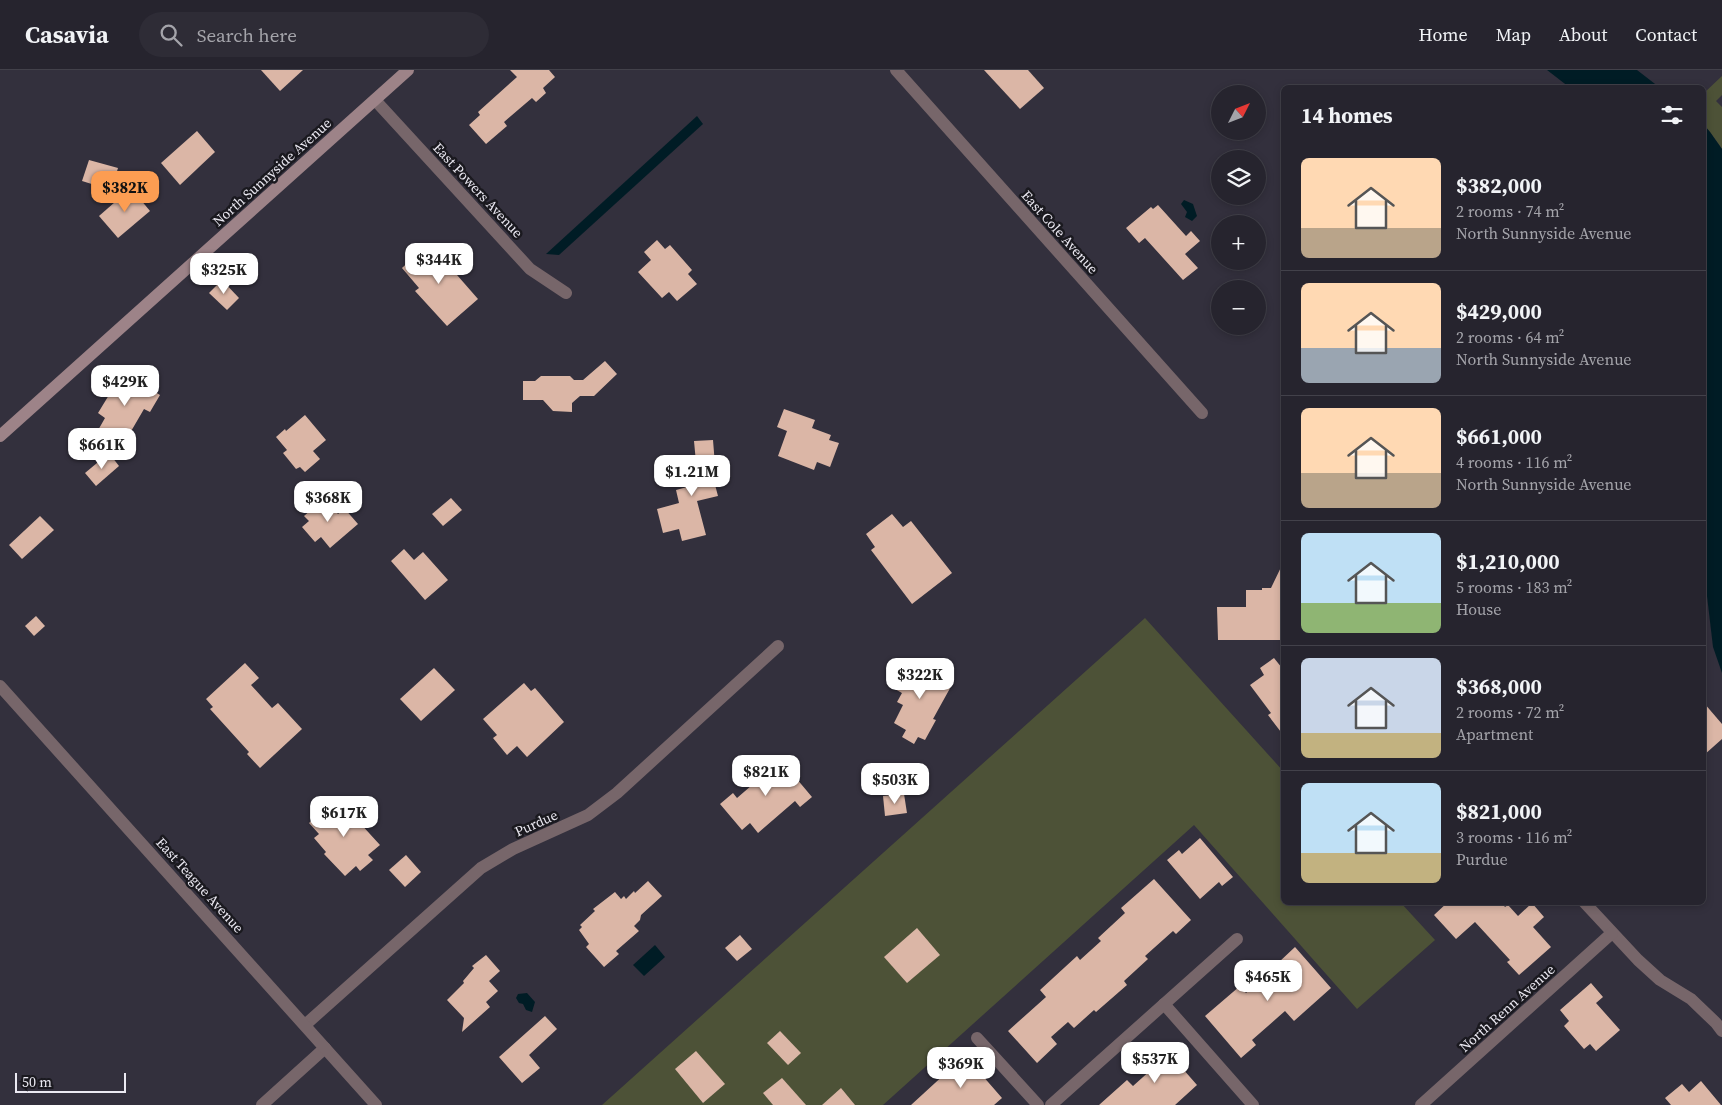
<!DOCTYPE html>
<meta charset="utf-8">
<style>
:root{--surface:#26242e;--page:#2e2c36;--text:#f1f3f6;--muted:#a4a4aa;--line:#42414a;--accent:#fc9d52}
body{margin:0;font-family:"Source Serif 4",serif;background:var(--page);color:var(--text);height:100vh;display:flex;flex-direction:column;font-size:19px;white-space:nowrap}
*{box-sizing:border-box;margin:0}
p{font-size:16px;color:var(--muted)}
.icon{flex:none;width:28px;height:28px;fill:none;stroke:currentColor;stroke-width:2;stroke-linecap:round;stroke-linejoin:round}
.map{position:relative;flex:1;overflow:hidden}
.sheet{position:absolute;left:1281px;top:15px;width:425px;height:820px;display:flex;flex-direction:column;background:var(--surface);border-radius:8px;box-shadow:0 2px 8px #0003,0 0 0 1px var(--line)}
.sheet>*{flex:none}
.needle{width:32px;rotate:48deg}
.tools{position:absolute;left:1211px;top:15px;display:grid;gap:10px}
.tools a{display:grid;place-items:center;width:55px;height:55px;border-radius:50%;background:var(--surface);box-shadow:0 2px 8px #0003,0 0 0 1px var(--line);font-size:25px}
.scale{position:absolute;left:15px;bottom:12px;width:111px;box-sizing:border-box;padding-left:5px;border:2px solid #ebe9f2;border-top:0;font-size:14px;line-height:18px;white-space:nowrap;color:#ebe9f2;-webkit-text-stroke:4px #1a191f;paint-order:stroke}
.price{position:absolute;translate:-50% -42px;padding:0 11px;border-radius:10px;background:#fff;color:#222;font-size:16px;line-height:32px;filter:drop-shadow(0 1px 2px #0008)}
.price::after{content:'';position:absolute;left:50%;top:30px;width:15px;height:11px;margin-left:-8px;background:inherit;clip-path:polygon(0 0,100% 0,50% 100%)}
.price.on{background:var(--accent);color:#111}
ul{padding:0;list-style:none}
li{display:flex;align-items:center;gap:15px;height:125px;padding:0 20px}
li+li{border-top:1px solid var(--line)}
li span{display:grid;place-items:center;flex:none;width:140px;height:100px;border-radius:8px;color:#555}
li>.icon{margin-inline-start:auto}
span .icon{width:60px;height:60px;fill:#fffc;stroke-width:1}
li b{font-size:21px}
h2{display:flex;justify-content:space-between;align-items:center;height:60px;padding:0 20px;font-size:21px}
header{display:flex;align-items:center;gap:30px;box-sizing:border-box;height:70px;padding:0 25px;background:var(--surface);border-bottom:1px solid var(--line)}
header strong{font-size:24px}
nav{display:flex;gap:28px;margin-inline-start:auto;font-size:18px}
.search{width:350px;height:45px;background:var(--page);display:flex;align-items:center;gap:12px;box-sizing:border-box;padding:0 18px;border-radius:28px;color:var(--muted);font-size:19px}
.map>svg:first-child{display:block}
.green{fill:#4d5237}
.water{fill:#001c25}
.building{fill:#dbb6a6}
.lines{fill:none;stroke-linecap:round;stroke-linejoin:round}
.minor{stroke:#77666a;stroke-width:12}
.tertiary{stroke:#77666a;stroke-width:12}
.secondary{stroke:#9d8388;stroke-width:12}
.labels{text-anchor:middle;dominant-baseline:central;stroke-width:5;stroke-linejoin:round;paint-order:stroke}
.street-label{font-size:14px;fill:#ebe9f2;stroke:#1a191f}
</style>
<header>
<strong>Casavia</strong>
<div class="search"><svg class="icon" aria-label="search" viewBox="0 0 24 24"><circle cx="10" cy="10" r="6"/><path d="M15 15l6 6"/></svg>Search here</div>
<nav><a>Home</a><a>Map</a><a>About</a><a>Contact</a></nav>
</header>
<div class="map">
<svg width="1722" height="1035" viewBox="0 0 1722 1035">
<rect width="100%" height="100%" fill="#33303d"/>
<g class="green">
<polygon points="1722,6 1722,25 1716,31 1722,37 1722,79 1710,62 1704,55 1704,23"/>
<polygon points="1145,548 1284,702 1284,832 1401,833 1435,870 1357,939 1194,755 883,1035 602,1035"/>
</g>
<g class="water">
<polygon points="1547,0 1637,0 1659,17 1569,17"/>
<polygon points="697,46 703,54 559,185 546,184"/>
<polygon points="1704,55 1710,62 1722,79 1722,603 1713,577 1707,526 1704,333"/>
<polygon points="1184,130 1193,134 1197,146 1192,151 1185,147 1187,142 1181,134"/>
<polygon points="655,875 665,887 644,906 633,895"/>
<polygon points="527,923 535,932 532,942 526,940 523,934 519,933 516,928 518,924"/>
</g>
<g class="building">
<polygon points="261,0 303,0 280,21"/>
<polygon points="510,0 549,0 555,7 543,18 546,23 536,32 532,28 504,52 507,56 486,74 469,55 480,45 478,42 517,7"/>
<polygon points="984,0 1028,0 1044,18 1020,39"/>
<polygon points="197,61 215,82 180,115 161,93"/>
<polygon points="89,90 118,98 111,120 82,111"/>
<polygon points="131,118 150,141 118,168 99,146"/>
<polygon points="1158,135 1186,166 1191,161 1200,171 1185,184 1198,198 1183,210 1145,168 1139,173 1126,158 1151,137 1153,139"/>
<polygon points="657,170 665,179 670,175 692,200 688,204 697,214 677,231 669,222 662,228 638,202 651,190 644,182"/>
<polygon points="429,173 478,229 447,256 415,221 419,218 402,198"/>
<polygon points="222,210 239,228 227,240 209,223"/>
<polygon points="605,291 617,304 594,326 580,326 572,333 572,342 553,341 543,330 523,330 523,311 535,311 541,306 570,306 574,310 583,310"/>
<polygon points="123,302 160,325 150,342 144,339 130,363 124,359 116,374 97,362 105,348 98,343"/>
<polygon points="784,339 815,350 812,358 831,365 829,370 839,373 830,397 817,392 814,400 778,386 787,361 777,357"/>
<polygon points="305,345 326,370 313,381 320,389 305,402 300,397 296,399 283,383 287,380 276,367 285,359 286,361"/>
<polygon points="713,370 715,395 710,396 718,426 697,431 706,465 682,471 679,459 663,463 657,439 679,433 676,420 698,414 694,371"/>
<polygon points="109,383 119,396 96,416 85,403"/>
<polygon points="325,428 338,444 344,438 358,454 330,478 321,467 315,472 302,457 309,451 304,446"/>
<polygon points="451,428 462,440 443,456 432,444"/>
<polygon points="892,444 903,457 911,451 952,503 912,534 871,480 875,477 866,464"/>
<polygon points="40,446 54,460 22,489 9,475"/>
<polygon points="404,479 414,490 423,482 448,510 425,530 391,491"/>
<polygon points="1284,491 1283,570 1218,570 1217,537 1246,537 1246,520 1262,520 1262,518 1271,518"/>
<polygon points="36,546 45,556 34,566 25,556"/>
<polygon points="1274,588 1282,598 1284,597 1284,666 1268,645 1271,643 1250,615 1264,605 1260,598"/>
<polygon points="916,590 954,611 933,649 936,650 925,670 918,667 914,674 902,667 906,660 894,653 903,635 897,632 902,623 893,618 902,600 909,604"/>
<polygon points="245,593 259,608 251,615 272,638 278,633 302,659 260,698 247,684 249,682 210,639 213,637 206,629"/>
<polygon points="434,598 455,620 421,651 400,629"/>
<polygon points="524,613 531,621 535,618 564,652 527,687 517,676 507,685 493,668 497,665 483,649"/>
<polygon points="1704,633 1722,654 1722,669 1704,685"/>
<polygon points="780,689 812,727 800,737 795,731 758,763 750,753 742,760 720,734 733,723 737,728 759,709 751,701 760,693 766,701"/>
<polygon points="904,724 907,743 885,746 883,726"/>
<polygon points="337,728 380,775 368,785 373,790 360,801 356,796 345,806 324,784 326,782 314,768 319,764 309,753"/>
<polygon points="1200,768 1233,807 1222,816 1219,812 1200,829 1167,790 1179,780 1182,784"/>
<polygon points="406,785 421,802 405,817 389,800"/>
<polygon points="1154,809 1191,850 1176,864 1173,861 1145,886 1148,889 1124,911 1127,915 1096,942 1094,940 1074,958 1068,952 1051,967 1057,974 1037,993 1008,961 1046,927 1040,920 1077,886 1080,890 1101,871 1098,868 1125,843 1121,838"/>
<polygon points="648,811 662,826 641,845 640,850 634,856 639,861 616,881 619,884 604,897 586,877 589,874 579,860 582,857 580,855 595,841 593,839 615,822 621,829 624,826 626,829 634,821 635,823"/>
<polygon points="1448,832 1501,832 1505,837 1508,835 1518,846 1532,833 1544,847 1533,857 1551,877 1519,905 1507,892 1510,890 1475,852 1456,869 1434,845"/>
<polygon points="917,858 940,885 907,913 884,887"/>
<polygon points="740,865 752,879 737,891 725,878"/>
<polygon points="1295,877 1331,918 1294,951 1285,941 1252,970 1256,975 1241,988 1205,946 1240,916 1246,923"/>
<polygon points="486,885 500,901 489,911 498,921 486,932 490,937 462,962 464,948 447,930 464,913 463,911 474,898 472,896"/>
<polygon points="1591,913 1603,927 1596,933 1620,960 1596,981 1590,974 1584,979 1564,956 1569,951 1560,940"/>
<polygon points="545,946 557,959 529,985 540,998 522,1013 499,987"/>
<polygon points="780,961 801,983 788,995 767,973"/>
<polygon points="1161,974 1197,1015 1175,1035 1099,1035 1127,1010 1133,1016 1152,999 1144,990"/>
<polygon points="696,981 725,1014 703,1033 675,999"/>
<polygon points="968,989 1002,1028 994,1035 911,1035 947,1002 950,1005"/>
<polygon points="782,1008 806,1035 773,1035 763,1023"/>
<polygon points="1701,1011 1721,1035 1671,1035 1665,1028 1682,1014 1689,1022"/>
<polygon points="841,1018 855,1035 822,1035"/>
</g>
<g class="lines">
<g class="minor">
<polyline points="896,0 1202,343"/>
<polyline points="375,30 530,199 566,223"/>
<polyline points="1584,832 1638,890 1660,910 1691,929 1716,953 1722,961"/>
<polyline points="1164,934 1253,1035"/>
<polyline points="305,955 481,798 513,779 588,745 617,723 778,576"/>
<polyline points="977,968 1038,1035"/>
<polyline points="262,1035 325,978"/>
<polyline points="1051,1035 1237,869"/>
<polyline points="1421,1035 1612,863"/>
</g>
<polyline class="tertiary" points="0,616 376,1035"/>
<polyline class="secondary" points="0,366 408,0"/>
</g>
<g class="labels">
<g class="street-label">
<text transform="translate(272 102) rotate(-42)">North Sunnyside Avenue</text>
<text transform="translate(478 120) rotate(47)">East Powers Avenue</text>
<text transform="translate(1060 162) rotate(48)">East Cole Avenue</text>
<text transform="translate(536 753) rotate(-24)">Purdue</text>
<text transform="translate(200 815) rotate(48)">East Teague Avenue</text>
<text transform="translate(1507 938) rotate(-42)">North Renn Avenue</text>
</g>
</g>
</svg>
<div class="tools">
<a><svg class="needle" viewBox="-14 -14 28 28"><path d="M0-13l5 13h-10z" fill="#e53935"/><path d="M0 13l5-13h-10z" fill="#a4a4aa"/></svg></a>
<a><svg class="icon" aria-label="layers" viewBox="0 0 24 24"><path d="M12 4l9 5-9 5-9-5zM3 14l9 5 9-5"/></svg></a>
<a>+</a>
<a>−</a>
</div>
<div class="scale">50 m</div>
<b class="price on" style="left:125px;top:143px">$382K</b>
<b class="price" style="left:439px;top:215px">$344K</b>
<b class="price" style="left:224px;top:225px">$325K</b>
<b class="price" style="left:125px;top:337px">$429K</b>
<b class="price" style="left:102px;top:400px">$661K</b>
<b class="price" style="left:692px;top:427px">$1.21M</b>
<b class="price" style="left:328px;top:453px">$368K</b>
<b class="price" style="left:920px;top:630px">$322K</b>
<b class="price" style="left:766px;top:727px">$821K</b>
<b class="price" style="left:895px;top:735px">$503K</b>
<b class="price" style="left:344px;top:768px">$617K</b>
<b class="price" style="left:1268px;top:932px">$465K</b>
<b class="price" style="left:1155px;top:1014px">$537K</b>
<b class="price" style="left:961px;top:1019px">$369K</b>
<section class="sheet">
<h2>14 homes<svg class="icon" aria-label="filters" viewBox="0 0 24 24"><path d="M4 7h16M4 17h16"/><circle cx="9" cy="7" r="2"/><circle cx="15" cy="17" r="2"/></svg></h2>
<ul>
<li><span style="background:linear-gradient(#ffd9b3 70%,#b9a48a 0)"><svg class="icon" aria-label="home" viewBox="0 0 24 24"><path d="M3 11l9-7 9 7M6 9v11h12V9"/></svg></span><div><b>$382,000</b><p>2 rooms · 74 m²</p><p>North Sunnyside Avenue</p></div></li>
<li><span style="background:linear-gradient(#ffd9b3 65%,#9aa5b1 0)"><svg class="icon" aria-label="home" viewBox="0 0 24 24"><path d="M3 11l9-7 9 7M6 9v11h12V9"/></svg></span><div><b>$429,000</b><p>2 rooms · 64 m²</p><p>North Sunnyside Avenue</p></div></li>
<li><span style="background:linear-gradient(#ffd9b3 65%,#b9a48a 0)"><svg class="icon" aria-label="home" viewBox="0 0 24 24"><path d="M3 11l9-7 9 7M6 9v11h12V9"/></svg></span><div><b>$661,000</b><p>4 rooms · 116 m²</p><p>North Sunnyside Avenue</p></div></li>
<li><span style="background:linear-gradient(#bfe0f5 70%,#8fb573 0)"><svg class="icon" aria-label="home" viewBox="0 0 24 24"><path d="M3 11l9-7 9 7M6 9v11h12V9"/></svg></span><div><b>$1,210,000</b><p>5 rooms · 183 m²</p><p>House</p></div></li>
<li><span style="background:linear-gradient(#c9d6e8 75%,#c2b280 0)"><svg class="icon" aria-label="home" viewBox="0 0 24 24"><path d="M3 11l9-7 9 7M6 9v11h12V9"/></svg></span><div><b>$368,000</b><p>2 rooms · 72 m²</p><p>Apartment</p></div></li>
<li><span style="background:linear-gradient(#bfe0f5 70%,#c2b280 0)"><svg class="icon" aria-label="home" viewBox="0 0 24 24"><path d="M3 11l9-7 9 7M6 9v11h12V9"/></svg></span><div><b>$821,000</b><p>3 rooms · 116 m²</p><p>Purdue</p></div></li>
</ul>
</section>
</div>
